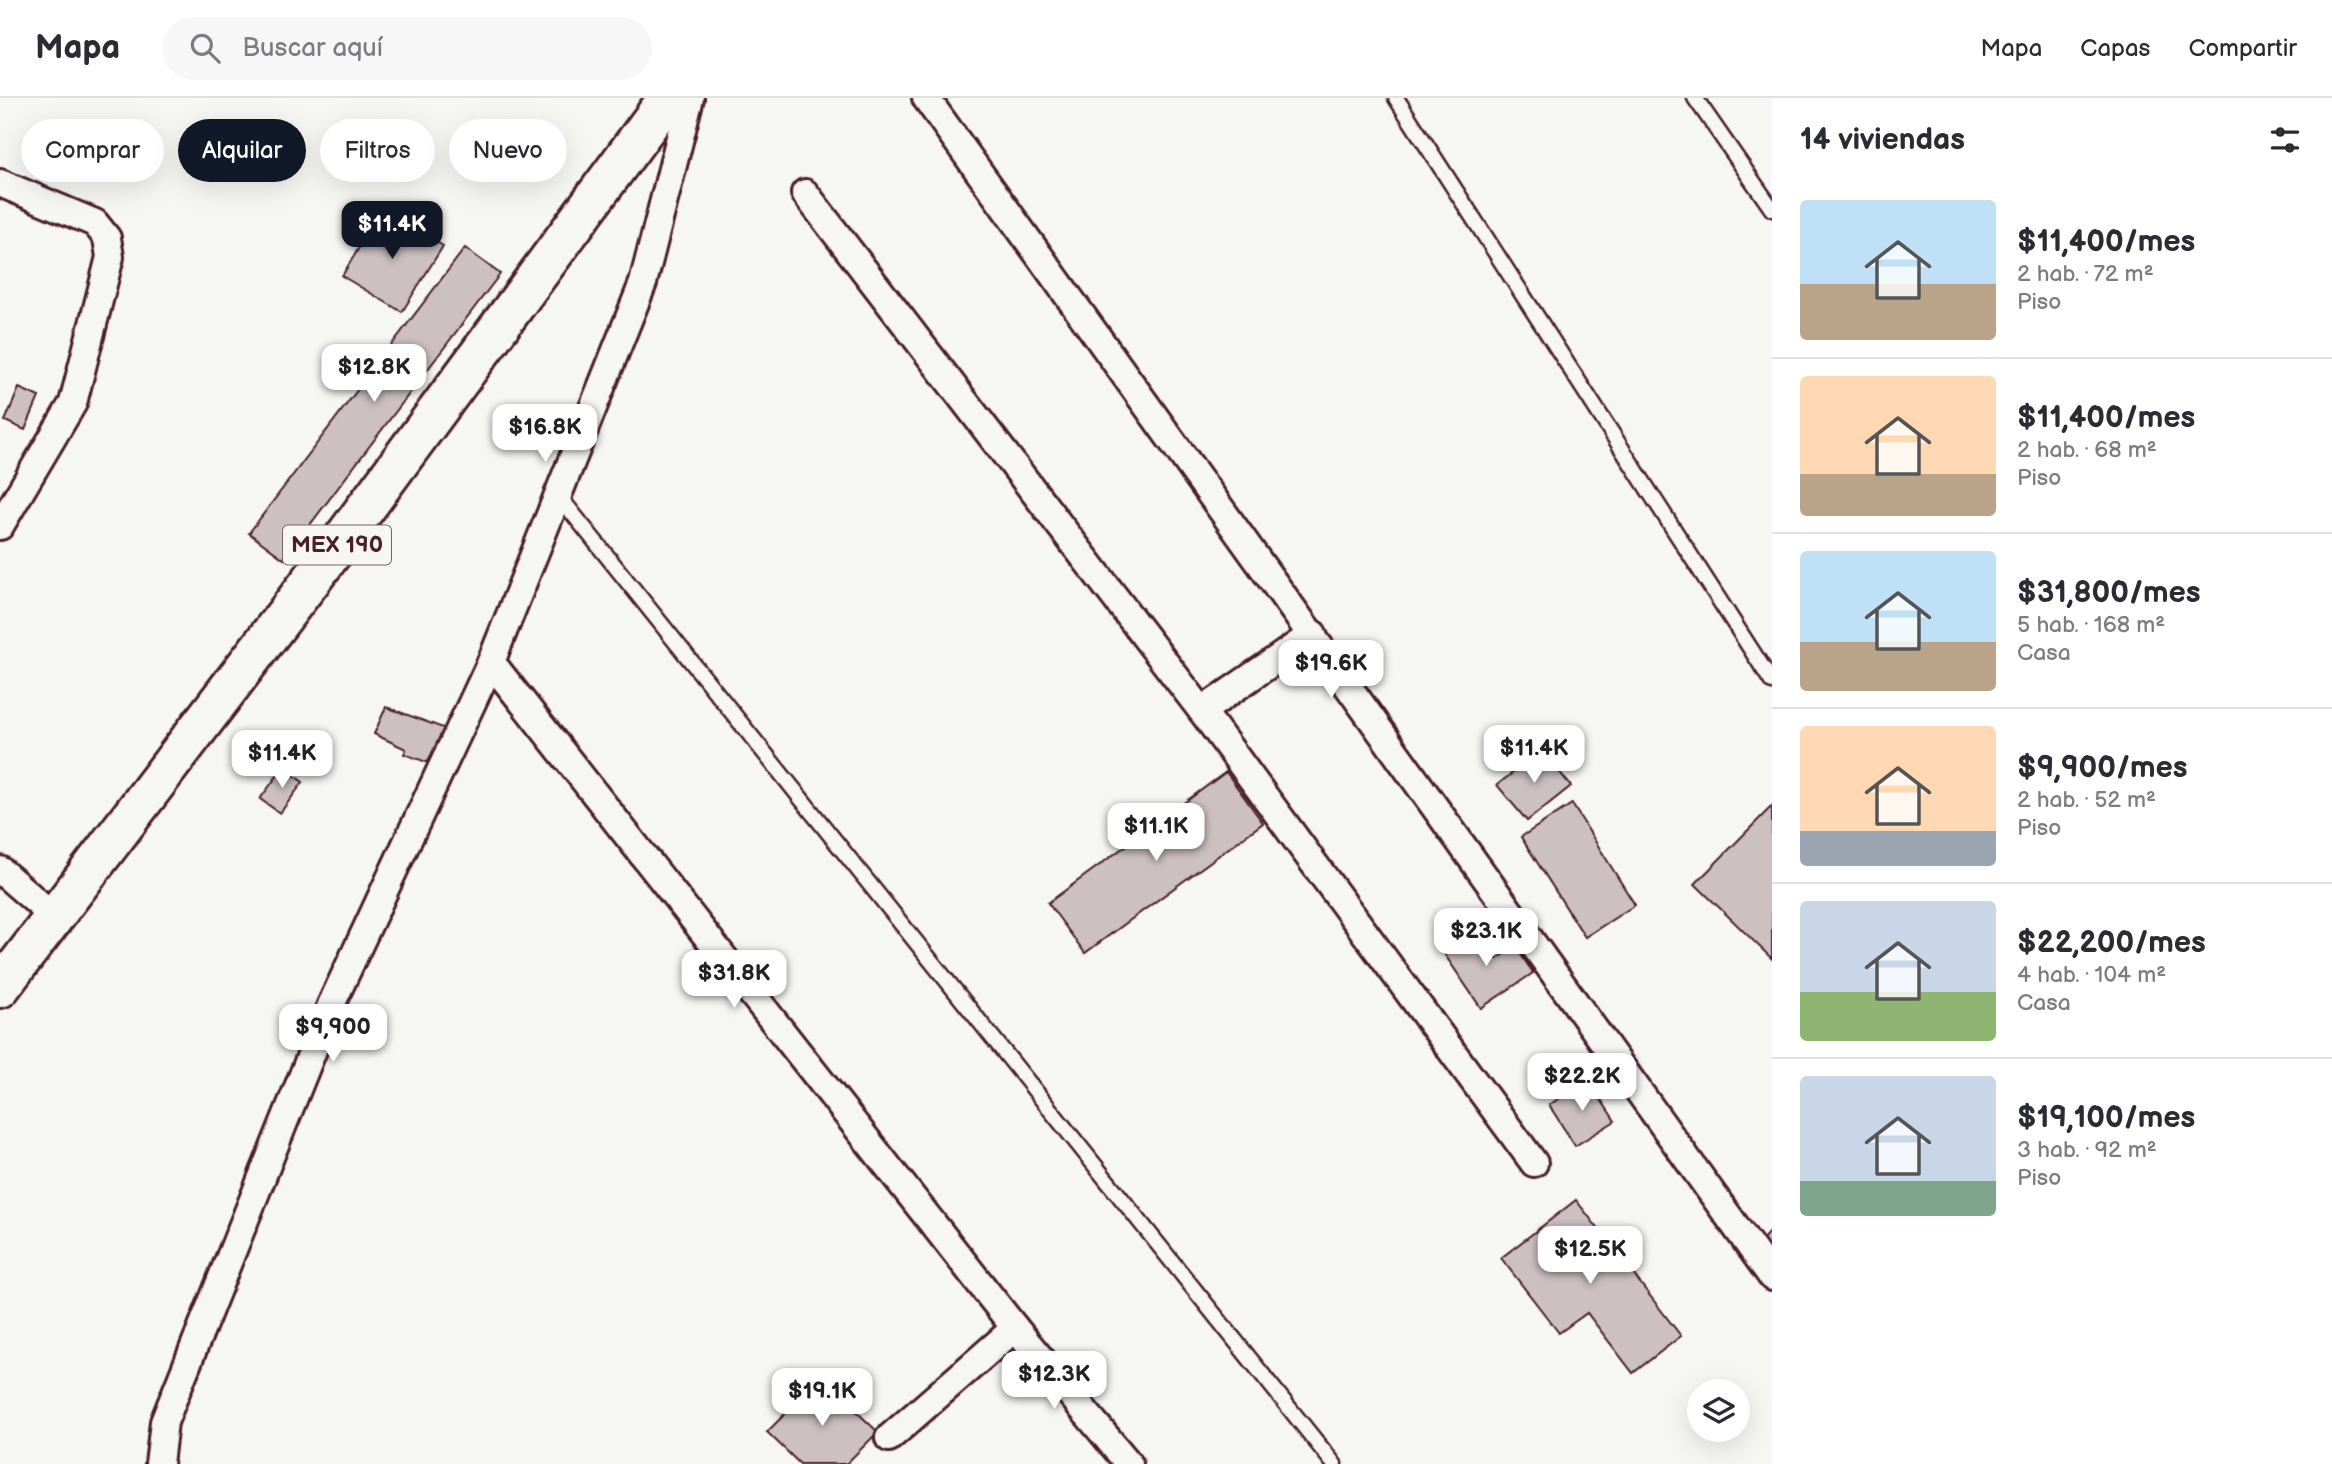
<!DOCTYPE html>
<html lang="es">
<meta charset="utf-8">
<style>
:root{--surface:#fff;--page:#f7f7f7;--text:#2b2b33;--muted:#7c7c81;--line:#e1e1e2;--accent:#111827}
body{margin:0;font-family:"Balsamiq Sans",sans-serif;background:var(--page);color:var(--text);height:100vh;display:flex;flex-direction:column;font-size:26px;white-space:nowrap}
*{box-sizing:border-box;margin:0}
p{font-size:23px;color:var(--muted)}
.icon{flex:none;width:38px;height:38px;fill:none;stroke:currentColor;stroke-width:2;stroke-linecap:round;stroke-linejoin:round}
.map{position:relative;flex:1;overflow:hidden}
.drawer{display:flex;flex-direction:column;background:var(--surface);width:560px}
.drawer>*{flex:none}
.hud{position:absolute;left:21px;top:21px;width:665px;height:63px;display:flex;gap:14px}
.tools{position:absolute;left:1687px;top:1281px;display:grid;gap:14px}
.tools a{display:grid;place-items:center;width:63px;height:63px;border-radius:50%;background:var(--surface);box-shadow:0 7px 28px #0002;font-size:35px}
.price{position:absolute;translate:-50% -60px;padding:0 16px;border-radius:14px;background:#fff;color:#222;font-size:23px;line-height:46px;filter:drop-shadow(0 2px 4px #0008)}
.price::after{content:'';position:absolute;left:50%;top:42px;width:21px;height:16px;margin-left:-10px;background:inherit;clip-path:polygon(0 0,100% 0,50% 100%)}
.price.selected{background:var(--accent);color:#fff}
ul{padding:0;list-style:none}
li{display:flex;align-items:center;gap:21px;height:175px;padding:0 28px}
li+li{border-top:2px solid var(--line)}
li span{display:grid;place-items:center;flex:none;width:196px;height:140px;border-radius:7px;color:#555}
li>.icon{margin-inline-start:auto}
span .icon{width:84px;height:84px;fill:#fffc;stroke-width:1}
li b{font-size:30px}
h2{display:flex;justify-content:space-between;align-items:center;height:84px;padding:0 28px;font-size:30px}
.pill{padding:0 24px;border-radius:32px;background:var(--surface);box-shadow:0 7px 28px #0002;font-size:24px;line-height:63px}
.pill.selected{background:var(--accent);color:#fff}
header{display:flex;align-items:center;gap:42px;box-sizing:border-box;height:98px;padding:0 35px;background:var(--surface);border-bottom:2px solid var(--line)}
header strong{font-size:33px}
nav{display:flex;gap:38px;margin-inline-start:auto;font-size:24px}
.search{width:490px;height:63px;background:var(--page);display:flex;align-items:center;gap:18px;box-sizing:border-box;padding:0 24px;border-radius:38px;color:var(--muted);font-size:26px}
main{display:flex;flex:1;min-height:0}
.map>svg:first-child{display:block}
.building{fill:#ccc1c0;stroke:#4a1f2b;stroke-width:2}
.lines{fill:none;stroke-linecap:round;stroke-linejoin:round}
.lane-casing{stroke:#4a1f2b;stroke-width:19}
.street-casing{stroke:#4a1f2b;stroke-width:32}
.primary-casing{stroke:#4a1f2b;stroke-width:44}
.lane{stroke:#f6f6f2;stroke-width:14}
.street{stroke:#f6f6f2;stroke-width:26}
.primary{stroke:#f6f6f2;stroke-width:38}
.labels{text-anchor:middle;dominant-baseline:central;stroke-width:5;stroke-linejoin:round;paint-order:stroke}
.shield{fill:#f6f6f2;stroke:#7e6067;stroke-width:2}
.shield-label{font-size:23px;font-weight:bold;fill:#4a1f2b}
</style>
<header>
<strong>Mapa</strong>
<div class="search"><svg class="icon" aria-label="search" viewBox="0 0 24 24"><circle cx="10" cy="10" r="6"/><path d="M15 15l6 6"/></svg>Buscar aquí</div>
<nav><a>Mapa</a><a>Capas</a><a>Compartir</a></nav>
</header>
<main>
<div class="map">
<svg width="1772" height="1366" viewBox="0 0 1772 1366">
<rect width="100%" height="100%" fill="#f6f6f2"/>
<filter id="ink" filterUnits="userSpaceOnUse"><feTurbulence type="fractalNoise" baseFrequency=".0143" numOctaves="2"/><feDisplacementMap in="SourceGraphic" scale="14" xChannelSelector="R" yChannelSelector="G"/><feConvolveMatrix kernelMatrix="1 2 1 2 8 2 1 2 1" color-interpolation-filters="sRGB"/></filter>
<g filter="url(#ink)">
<g class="building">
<polygon points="382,111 443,148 402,214 342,178"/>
<polygon points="465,150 500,176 284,461 249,435"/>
<polygon points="19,290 39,299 25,332 5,323"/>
<polygon points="386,609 446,631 432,666 404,656 406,651 374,636"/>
<polygon points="1542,652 1571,688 1527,723 1497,687"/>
<polygon points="283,670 303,684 280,715 260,701"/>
<polygon points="1226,674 1263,725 1085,855 1048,805"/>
<polygon points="1572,706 1635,807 1585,839 1521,739"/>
<polygon points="1772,708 1772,861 1695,786"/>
<polygon points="1477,832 1497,861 1516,849 1533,875 1481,910 1443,854"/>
<polygon points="1588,982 1615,1023 1575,1048 1549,1007"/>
<polygon points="1576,1102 1681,1238 1633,1275 1587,1215 1559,1235 1501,1160"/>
<polygon points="1772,1131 1772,1157 1759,1145"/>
<polygon points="821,1280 878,1334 846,1366 800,1366 767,1334"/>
</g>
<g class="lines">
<defs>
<g id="lane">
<polyline points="1396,0 1772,584"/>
<polyline points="1695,0 1772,111"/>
<polyline points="558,397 1334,1366"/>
</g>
<g id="street">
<polyline points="926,0 1772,1179"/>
<polyline points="0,85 95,125 107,140 110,159 73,305 0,428"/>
<polyline points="805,95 1202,613 1534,1065"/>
<polyline points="491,564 1015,1230 1129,1366"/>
<polyline points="1202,613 1313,536"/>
<polyline points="0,772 53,818"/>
<polyline points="889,1340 1015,1230"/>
<polyline points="159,1366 164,1324 331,907 491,564 643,185 690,0"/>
</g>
<polyline id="primary" points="0,890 345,438 668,0"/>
</defs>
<use href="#lane" class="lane-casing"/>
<use href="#street" class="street-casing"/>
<use href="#primary" class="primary-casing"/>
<use href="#lane" class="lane"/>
<use href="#street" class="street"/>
<use href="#primary" class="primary"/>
</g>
</g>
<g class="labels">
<rect class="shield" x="283" y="427.5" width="108" height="39" rx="5"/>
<g class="shield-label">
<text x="337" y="447">MEX 190</text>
</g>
</g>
</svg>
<div class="tools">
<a><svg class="icon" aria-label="layers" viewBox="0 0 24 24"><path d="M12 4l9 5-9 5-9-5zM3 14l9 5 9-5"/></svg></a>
</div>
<b class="price selected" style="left:392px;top:163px">$11.4K</b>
<b class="price" style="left:374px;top:306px">$12.8K</b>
<b class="price" style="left:545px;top:366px">$16.8K</b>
<b class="price" style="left:1331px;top:602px">$19.6K</b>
<b class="price" style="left:1534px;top:687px">$11.4K</b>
<b class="price" style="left:282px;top:692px">$11.4K</b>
<b class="price" style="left:1156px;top:765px">$11.1K</b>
<b class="price" style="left:1486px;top:870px">$23.1K</b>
<b class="price" style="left:734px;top:912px">$31.8K</b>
<b class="price" style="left:333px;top:966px">$9,900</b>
<b class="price" style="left:1582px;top:1015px">$22.2K</b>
<b class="price" style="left:1590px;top:1188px">$12.5K</b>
<b class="price" style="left:1054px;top:1313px">$12.3K</b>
<b class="price" style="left:822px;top:1330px">$19.1K</b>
<div class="hud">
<a class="pill">Comprar</a>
<a class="pill selected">Alquilar</a>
<a class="pill">Filtros</a>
<a class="pill">Nuevo</a>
</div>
</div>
<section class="drawer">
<h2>14 viviendas<svg class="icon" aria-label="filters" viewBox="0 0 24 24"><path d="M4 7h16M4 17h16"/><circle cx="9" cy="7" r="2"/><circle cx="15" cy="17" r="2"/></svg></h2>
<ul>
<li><span style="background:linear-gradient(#bfe0f5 60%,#b9a48a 0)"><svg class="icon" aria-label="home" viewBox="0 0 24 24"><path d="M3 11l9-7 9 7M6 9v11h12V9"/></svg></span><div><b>$11,400/mes</b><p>2 hab. · 72 m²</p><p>Piso</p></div></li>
<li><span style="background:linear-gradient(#ffd9b3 70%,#b9a48a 0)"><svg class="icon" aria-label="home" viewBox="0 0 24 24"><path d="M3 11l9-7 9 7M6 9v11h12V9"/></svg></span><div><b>$11,400/mes</b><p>2 hab. · 68 m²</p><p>Piso</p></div></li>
<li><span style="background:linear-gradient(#bfe0f5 65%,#b9a48a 0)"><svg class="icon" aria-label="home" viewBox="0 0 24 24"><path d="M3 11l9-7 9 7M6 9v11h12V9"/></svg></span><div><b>$31,800/mes</b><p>5 hab. · 168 m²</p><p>Casa</p></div></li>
<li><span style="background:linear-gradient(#ffd9b3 75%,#9aa5b1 0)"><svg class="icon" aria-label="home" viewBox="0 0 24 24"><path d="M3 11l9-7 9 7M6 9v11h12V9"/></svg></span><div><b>$9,900/mes</b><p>2 hab. · 52 m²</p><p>Piso</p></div></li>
<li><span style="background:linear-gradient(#c9d6e8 65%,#8fb573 0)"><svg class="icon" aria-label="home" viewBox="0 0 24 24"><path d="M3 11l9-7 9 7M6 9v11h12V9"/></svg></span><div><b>$22,200/mes</b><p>4 hab. · 104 m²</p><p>Casa</p></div></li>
<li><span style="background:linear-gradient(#c9d6e8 75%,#7fa58c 0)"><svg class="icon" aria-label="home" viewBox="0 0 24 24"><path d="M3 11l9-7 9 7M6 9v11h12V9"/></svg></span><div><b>$19,100/mes</b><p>3 hab. · 92 m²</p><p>Piso</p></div></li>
</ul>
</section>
</main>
